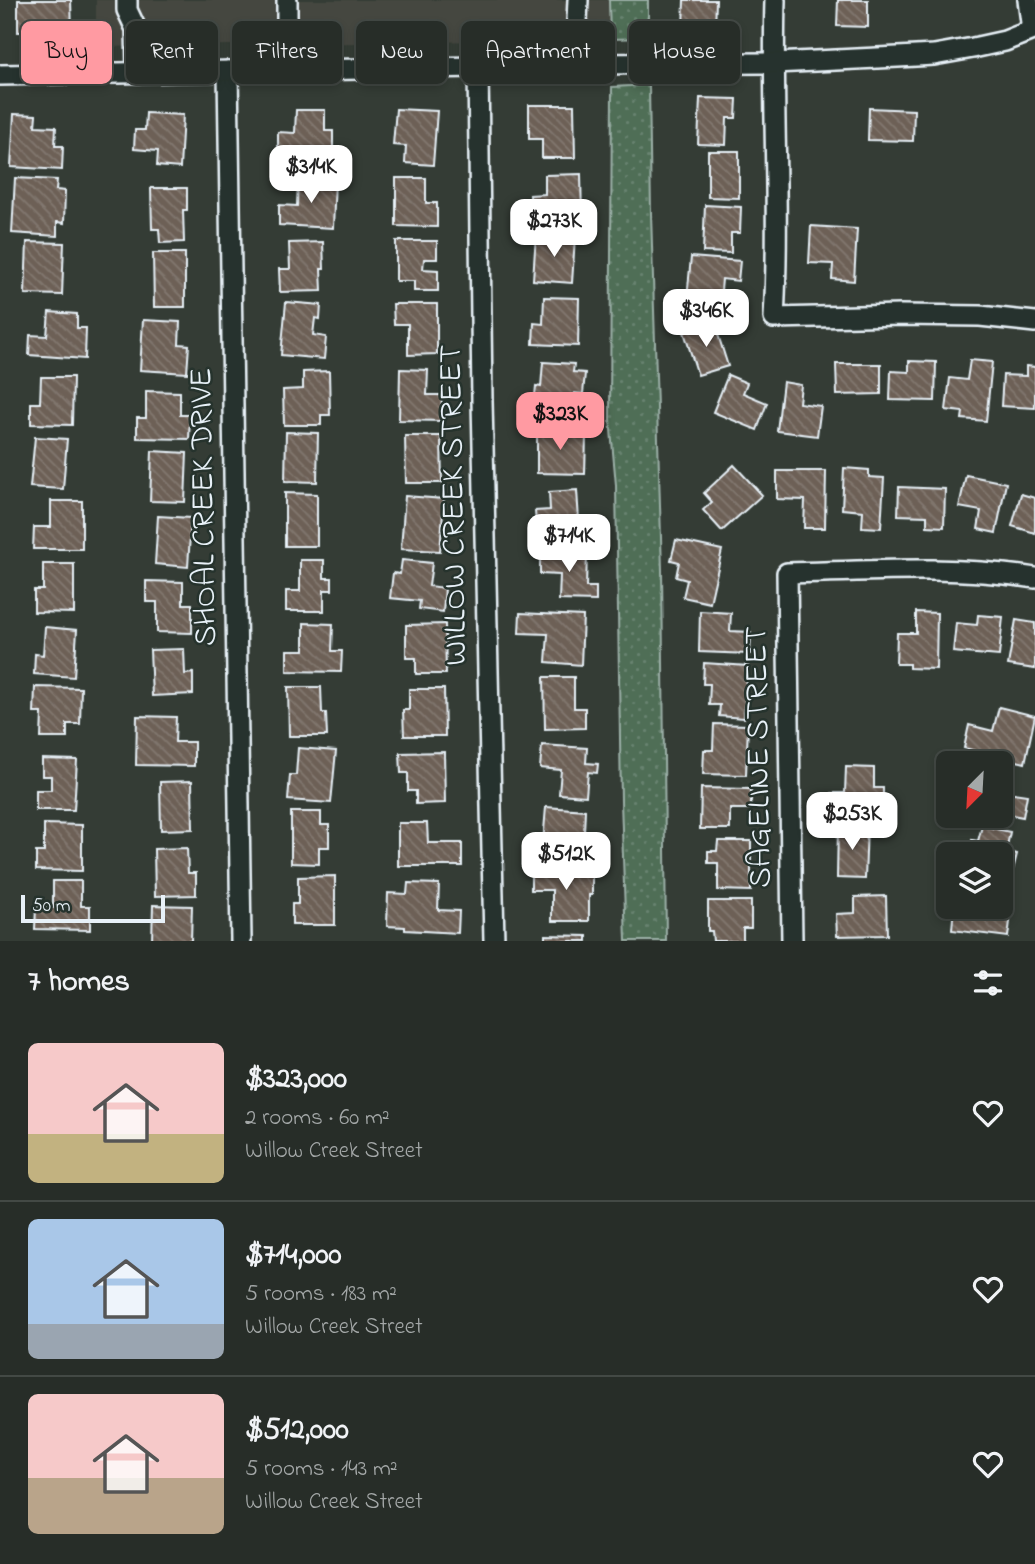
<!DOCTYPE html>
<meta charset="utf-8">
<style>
:root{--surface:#272d28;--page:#333934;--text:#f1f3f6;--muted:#a4a8a8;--line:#434945;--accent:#ff9aa2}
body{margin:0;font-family:"Indie Flower",sans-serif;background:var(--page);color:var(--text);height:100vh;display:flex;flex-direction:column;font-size:26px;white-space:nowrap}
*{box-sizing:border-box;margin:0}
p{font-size:23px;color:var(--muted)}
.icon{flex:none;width:38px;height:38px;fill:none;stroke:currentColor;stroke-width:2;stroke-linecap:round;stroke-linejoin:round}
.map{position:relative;height:941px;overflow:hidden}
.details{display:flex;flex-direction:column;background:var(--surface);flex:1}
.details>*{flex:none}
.top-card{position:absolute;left:21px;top:21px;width:994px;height:63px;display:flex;gap:14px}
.needle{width:46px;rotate:204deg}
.controls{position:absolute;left:936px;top:751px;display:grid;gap:14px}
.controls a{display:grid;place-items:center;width:77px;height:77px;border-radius:10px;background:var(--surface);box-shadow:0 4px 10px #0003,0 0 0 2px var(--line);font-size:35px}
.scale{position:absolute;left:21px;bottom:18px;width:144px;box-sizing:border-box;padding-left:7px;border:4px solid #e8f1f8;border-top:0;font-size:19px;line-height:24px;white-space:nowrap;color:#e8f1f8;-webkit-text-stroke:5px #26332d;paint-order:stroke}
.price{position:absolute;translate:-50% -60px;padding:0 16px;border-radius:14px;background:#fff;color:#222;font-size:23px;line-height:46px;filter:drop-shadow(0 2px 4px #0008)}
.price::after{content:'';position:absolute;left:50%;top:42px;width:21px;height:16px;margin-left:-10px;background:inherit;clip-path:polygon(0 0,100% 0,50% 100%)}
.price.on{background:var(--accent);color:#111}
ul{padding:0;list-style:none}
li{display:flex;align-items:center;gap:21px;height:175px;padding:0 28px}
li+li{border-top:2px solid var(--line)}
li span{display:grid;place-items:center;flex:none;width:196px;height:140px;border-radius:10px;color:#555}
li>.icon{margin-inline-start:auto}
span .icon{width:84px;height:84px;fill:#fffc;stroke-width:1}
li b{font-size:30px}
h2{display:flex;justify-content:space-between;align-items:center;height:84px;padding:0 28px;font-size:30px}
.pill{padding:0 24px;border-radius:10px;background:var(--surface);box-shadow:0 4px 10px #0003,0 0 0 2px var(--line);font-size:24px;line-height:63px}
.pill.on{background:var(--accent);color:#111}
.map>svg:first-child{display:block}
.built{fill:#45473f}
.grass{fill:url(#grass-dots);stroke:#9cb0a8;stroke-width:2}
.building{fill:url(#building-back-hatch);stroke:#e8f1f8;stroke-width:2}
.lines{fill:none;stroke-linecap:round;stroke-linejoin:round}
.minor-casing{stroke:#e8f1f8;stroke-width:24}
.minor{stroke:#26332d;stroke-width:19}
.labels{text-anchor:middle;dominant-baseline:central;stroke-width:5;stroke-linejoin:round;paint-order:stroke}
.street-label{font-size:32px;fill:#e8f1f8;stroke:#26332d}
</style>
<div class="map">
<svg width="1035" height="941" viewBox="0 0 1035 941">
<defs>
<pattern id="grass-dots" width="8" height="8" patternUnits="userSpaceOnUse" patternTransform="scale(1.75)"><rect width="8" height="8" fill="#4f6e57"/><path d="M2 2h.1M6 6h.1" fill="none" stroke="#688370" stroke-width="1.8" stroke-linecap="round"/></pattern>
<pattern id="building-back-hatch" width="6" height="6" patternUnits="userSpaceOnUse" patternTransform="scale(1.75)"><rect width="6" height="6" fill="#6d6157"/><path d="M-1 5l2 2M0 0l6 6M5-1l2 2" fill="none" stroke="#827870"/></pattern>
</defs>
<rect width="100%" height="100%" fill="#343c35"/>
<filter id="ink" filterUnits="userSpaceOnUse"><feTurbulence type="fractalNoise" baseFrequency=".0143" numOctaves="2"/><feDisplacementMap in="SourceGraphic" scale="14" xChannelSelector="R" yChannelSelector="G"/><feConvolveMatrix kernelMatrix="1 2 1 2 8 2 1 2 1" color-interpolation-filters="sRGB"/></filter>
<g filter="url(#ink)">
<polygon class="built" points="96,0 609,0 610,39 96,47"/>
<g class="grass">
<polygon points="609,0 648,0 648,38 610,39"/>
<polygon points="649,85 651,213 662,570 666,941 626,941 621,801 616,485 610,419 612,87"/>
</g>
<g class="building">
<polygon points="18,0 71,0 72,31 18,32"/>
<polygon points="684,0 716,0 715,31 683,30"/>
<polygon points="838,0 868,0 868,27 837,26"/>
<polygon points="700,98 737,99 736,118 727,118 726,145 698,144"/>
<polygon points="529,105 574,105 575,158 542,158 542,139 529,139"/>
<polygon points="869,108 914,110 913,141 868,140"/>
<polygon points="396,109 437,111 433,165 405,163 406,146 393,145"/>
<polygon points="296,110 325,110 325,131 333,131 333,155 278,154 278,132 295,133"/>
<polygon points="146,113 183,115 180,168 157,166 158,151 134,149 135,130 145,130"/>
<polygon points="14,114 36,115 35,126 56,127 55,146 63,146 62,170 11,167"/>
<polygon points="708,151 739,151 739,198 708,197"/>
<polygon points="581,174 582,217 531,217 530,195 545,194 545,175"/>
<polygon points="15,178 57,180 56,190 65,191 64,223 57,222 57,236 12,233"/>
<polygon points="298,178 335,180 333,228 279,225 279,205 297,206"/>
<polygon points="396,178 426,178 426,203 437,203 437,227 396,226"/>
<polygon points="151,188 187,188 187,210 183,210 184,242 160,243 159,229 152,229"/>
<polygon points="705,205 741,207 740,233 731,233 731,253 703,252"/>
<polygon points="811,226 857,229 854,281 832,279 833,264 809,263"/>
<polygon points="536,234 575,237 572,283 533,280"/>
<polygon points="396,241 437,241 437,259 424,259 423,269 438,270 438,291 414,291 414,281 396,281"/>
<polygon points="27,242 64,243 62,295 25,294"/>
<polygon points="323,242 324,269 321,269 322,291 280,292 279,269 290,269 289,243"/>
<polygon points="153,253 185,253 185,307 154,307"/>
<polygon points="691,257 740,261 738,281 722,279 720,302 687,299"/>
<polygon points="544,297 579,298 578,346 533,344 534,323 543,324"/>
<polygon points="286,302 321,305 320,319 315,318 313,335 326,337 324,359 281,355"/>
<polygon points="393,304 437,304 437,354 408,355 408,324 394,324"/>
<polygon points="49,312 77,314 77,328 86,328 85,359 29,355 30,335 47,336"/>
<polygon points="143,320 180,322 179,344 189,345 187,373 140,370"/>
<polygon points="714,322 728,366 698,375 684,332"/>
<polygon points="970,360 992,362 986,421 962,419 963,412 946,410 950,378 967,380"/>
<polygon points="909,361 936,362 935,401 890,400 891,371 909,372"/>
<polygon points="543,362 574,364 573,372 585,373 583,394 575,393 574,409 534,405 536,386 541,387"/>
<polygon points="836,364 881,364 881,394 837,395"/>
<polygon points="1026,366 1035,367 1035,408 1001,406 1003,375 1026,376"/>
<polygon points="400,369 428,370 427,395 442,395 441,421 399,420"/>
<polygon points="329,371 330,415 321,415 321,425 284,425 283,390 303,389 303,372"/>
<polygon points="728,375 747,383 743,393 767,403 757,430 713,412"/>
<polygon points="41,377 73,377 72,425 31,424 31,403 40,403"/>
<polygon points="783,382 801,385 799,403 821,406 817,436 777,431"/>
<polygon points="146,391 180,392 180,415 190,415 189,439 137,438 137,418 146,418"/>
<polygon points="537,427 569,428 569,436 586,436 585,474 537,473"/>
<polygon points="286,432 318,433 317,482 285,481"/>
<polygon points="405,436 441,436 442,483 406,483"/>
<polygon points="35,437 67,439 63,489 30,487"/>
<polygon points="152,451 187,453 185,502 150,501"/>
<polygon points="734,465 762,495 722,531 703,510 712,502 704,493"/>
<polygon points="844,468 869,470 869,477 884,478 881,528 862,527 863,511 842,509"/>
<polygon points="777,471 826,471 825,528 804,528 805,500 777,499"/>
<polygon points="966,475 1006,483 996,533 978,529 981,511 959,507"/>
<polygon points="899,487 945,489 944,527 927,526 927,516 898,515"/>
<polygon points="577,490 580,536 537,539 535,511 550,510 549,492"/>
<polygon points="285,493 317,494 317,546 285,546"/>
<polygon points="1021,494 1035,498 1035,533 1012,526"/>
<polygon points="405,496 444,499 440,551 401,549"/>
<polygon points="51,501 82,501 82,549 33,549 34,527 51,527"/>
<polygon points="158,516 191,518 188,567 155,564"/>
<polygon points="676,540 722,550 710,603 683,597 687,580 676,577 679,562 671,560"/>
<polygon points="540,551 587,553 586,587 596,587 596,601 559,600 560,575 540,574"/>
<polygon points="300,560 324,560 324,578 332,578 332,590 324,590 324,611 286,611 286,591 300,591"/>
<polygon points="402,560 432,563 429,586 445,588 443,612 419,609 420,601 390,598 393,573 400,574"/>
<polygon points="43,564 74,564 74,613 34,612 34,590 43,590"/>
<polygon points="146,581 183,582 183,604 192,604 192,633 157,632 157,602 146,602"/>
<polygon points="700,611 731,613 730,631 751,632 750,654 699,652"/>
<polygon points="916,612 937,613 936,669 909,668 909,664 896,664 897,633 916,633"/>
<polygon points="520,613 583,616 581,665 546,662 548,634 519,633"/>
<polygon points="978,615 1003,617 999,656 953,652 956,623 977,625"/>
<polygon points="1016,620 1035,623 1035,669 1008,665"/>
<polygon points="304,623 333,624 332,651 342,651 341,672 287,671 287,650 304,650"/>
<polygon points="445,624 446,674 416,674 416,658 406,658 406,625"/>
<polygon points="45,627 77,630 74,677 34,674 35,654 43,655"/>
<polygon points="184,649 185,674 193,673 193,694 152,696 150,650"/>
<polygon points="704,663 748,666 744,718 719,716 720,705 709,705 710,684 703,684"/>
<polygon points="544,677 574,677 574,708 585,708 585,728 545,729"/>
<polygon points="35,687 81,688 80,724 67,724 67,738 41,738 42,713 34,713"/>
<polygon points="288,687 321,687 322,713 326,713 327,736 289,736"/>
<polygon points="409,689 444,689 445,736 404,736 403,710 409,710"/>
<polygon points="999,707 1035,716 1025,763 964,748 969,725 993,731"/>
<polygon points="137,716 176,717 175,742 194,742 194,766 136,765"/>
<polygon points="714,724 748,725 746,775 703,774 704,750 713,750"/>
<polygon points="542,745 587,748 586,763 598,764 597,773 588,772 586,796 559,794 561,770 540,768"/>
<polygon points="298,748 336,751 331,803 288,800 290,775 296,775"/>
<polygon points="444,752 445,803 416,804 416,791 408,791 408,773 401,773 400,753"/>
<polygon points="42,759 77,760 74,810 36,810 36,790 51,790 51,776 42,776"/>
<polygon points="846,767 874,768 874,788 883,788 883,814 832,813 832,793 845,793"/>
<polygon points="1001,773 1010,774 1007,792 1027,795 1023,817 1001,813"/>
<polygon points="192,781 193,829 161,830 160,782"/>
<polygon points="701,788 751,789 751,809 730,809 730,829 700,829"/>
<polygon points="546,807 585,810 584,833 578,833 576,858 542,855"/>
<polygon points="291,812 321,812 321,825 329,825 329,847 319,847 319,864 291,863"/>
<polygon points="398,823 427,823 428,843 462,843 462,866 398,866"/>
<polygon points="44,824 82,825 82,871 36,870 36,852 44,852"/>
<polygon points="838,825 867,826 865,879 837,878"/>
<polygon points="982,826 1010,832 1006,851 1017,854 1011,878 1001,876 1001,854 969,854 972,840 978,841"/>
<polygon points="718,841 751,841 751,891 718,890 718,863 708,863 708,851 717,851"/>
<polygon points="187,848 188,873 196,873 196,895 155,896 154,849"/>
<polygon points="531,870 592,870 592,895 589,895 589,921 552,921 552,890 531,890"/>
<polygon points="335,876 335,925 292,925 292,904 298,904 298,877"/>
<polygon points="53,881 81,881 81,906 90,906 90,930 35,929 36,907 53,908"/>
<polygon points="408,883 439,884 438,910 459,911 458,933 405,930 405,927 387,926 388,893 407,894"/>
<polygon points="886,896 887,935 837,936 836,914 855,913 855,897"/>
<polygon points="708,901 751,901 751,928 743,928 743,941 713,941 712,931 708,931"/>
<polygon points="153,905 192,906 191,941 152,941"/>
<polygon points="954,906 993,906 992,912 1011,914 1008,937 952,930"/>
<polygon points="545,935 587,936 587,941 545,941"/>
</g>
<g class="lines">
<defs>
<g id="minor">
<polyline points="127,0 127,10 136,29 137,73"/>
<polyline points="287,0 287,70"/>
<path d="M775,0C772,106 780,212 774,318L901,315L980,316L1035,322"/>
<polyline points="1028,0 1032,30"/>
<polyline points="575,64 578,0"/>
<polyline points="478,67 482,401 494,941"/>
<polyline points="228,71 241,941"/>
<polyline points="0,75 478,67 575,64 774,63 898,57 934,55 973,48 1005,41 1035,29"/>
<path d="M792,941L787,573C870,571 953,565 1035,578"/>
</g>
</defs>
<use href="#minor" class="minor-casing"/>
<use href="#minor" class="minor"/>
</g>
</g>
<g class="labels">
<g class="street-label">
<text transform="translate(455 505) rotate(-91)">WILLOW CREEK STREET</text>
<text transform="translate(205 507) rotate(-91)">SHOAL CREEK DRIVE</text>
<text transform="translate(760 757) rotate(-91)">SAGELINE STREET</text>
</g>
</g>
</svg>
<div class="controls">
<a><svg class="needle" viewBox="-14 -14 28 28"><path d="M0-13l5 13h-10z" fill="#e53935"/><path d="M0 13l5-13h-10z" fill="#a4a8a8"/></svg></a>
<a><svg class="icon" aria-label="layers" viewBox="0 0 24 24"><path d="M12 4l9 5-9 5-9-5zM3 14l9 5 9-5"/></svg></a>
</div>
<div class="scale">50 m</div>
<b class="price" style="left:311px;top:205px">$314K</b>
<b class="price" style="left:554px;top:259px">$273K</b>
<b class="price" style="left:706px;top:349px">$346K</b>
<b class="price on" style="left:560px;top:452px">$323K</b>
<b class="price" style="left:569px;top:574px">$714K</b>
<b class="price" style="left:852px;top:852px">$253K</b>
<b class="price" style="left:566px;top:892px">$512K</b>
<div class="top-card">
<a class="pill on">Buy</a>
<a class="pill">Rent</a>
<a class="pill">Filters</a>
<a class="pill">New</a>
<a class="pill">Apartment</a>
<a class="pill">House</a>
</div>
</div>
<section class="details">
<h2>7 homes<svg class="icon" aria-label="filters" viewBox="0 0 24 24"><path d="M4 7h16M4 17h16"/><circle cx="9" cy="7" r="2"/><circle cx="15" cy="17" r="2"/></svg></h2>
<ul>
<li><span style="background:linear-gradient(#f6c9c9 65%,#c2b280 0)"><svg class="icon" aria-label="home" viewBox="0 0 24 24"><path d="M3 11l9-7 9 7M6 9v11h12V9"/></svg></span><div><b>$323,000</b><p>2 rooms · 60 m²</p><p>Willow Creek Street</p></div><svg class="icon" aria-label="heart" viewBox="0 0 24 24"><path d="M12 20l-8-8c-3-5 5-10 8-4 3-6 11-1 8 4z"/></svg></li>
<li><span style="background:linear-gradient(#a9c7e8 75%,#9aa5b1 0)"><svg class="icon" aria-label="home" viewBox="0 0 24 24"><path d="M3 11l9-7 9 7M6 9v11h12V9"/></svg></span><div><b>$714,000</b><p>5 rooms · 183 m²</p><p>Willow Creek Street</p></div><svg class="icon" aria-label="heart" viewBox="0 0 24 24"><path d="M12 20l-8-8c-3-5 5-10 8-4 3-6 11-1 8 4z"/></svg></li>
<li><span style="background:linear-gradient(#f6c9c9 60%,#b9a48a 0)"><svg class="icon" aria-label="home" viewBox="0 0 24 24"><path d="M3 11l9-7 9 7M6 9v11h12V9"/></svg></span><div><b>$512,000</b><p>5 rooms · 143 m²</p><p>Willow Creek Street</p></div><svg class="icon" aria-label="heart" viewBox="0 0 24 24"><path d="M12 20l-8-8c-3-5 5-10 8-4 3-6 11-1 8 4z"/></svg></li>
</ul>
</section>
